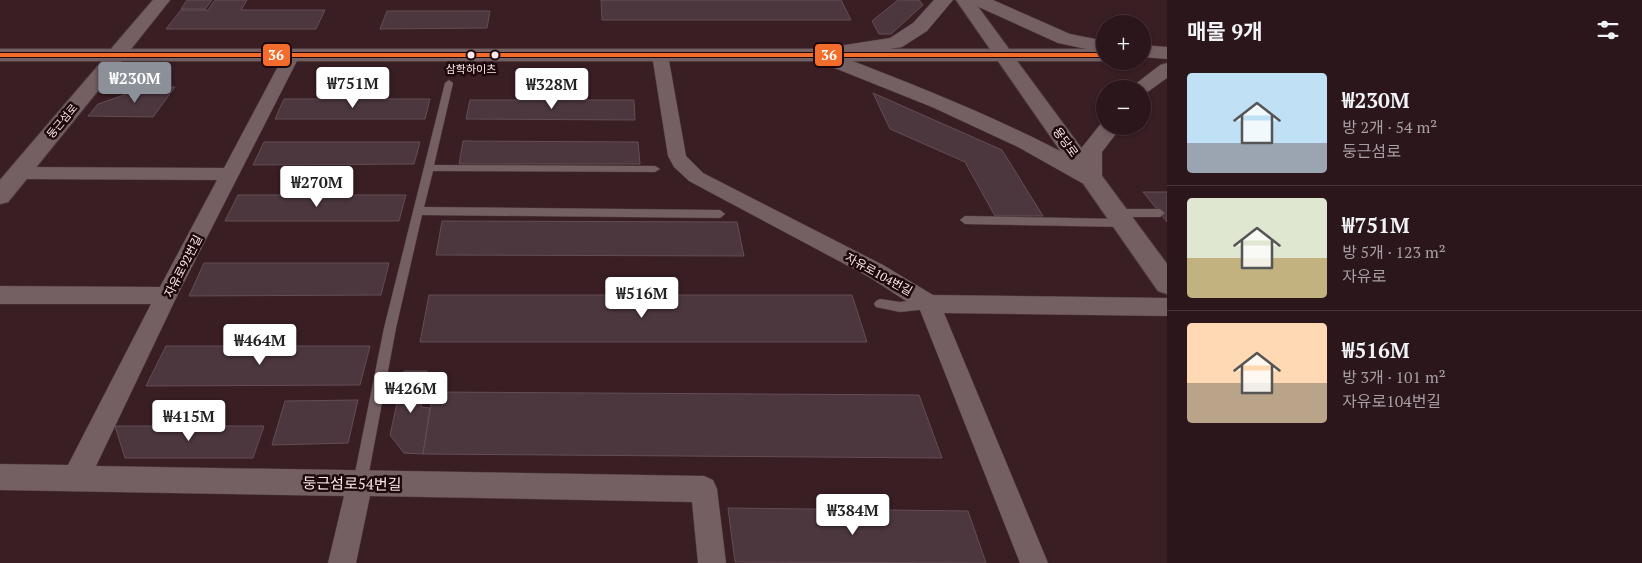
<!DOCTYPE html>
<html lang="ko">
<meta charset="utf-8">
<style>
:root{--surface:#2b161b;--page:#372328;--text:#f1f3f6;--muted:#a69fa3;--line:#47353a;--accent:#8c9099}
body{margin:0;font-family:"PT Serif","Noto Sans KR",serif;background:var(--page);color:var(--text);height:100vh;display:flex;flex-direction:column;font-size:19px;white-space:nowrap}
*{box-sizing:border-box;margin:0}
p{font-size:16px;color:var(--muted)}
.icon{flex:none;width:28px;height:28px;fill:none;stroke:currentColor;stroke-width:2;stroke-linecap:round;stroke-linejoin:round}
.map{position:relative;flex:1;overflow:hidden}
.side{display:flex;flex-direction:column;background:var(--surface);width:475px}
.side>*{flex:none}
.fabs{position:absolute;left:1096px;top:15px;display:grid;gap:10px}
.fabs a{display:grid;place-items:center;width:55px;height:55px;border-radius:50%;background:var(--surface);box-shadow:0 1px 4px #0004,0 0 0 1px var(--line);font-size:25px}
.price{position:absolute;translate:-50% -42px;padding:0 11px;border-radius:5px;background:#fff;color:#222;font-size:16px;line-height:32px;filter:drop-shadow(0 1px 2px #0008)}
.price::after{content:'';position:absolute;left:50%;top:30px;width:15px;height:11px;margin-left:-8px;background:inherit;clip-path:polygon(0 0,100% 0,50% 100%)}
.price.on{background:var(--accent);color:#fff}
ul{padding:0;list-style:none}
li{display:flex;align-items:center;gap:15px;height:125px;padding:0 20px}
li+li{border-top:1px solid var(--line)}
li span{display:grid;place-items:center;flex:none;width:140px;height:100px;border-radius:5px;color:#555}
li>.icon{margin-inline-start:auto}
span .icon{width:60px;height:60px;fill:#fffc;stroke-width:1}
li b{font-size:21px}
h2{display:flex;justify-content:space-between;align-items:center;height:60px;padding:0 20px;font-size:21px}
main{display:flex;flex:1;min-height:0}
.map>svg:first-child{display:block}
.building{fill:#4c373e;stroke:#644e56}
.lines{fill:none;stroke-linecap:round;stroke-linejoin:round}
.service-casing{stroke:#4e3b3e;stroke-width:1}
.minor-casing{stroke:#4e3b3e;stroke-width:1}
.tertiary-casing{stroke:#4e3b3e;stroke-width:2}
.secondary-casing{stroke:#4e3b3e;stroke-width:1}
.service{fill:#745f63;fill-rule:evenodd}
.minor{fill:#745f63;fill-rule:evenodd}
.tertiary{fill:#745f63;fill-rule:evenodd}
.secondary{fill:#745f63;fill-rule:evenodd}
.bus-1-casing{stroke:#1d080c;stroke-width:6}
.bus-1{stroke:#f36c2b;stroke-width:4}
.bus-dot{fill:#fde8ea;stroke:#1d080c;stroke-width:2}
.labels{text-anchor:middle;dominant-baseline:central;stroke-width:5;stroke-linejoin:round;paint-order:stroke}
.bus-label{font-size:11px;fill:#fde8ea;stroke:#1d080c}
.far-street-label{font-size:11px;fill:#fde8ea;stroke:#1d080c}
.street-label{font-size:12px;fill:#fde8ea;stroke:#1d080c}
.near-street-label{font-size:15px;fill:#fde8ea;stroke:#1d080c}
.line-badge{stroke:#1d080c;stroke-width:2}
.badge-label{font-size:14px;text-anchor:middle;font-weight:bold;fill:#fff}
</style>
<main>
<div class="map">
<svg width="1167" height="563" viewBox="0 0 1167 563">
<rect width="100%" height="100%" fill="#391e24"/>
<g class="building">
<polygon points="187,0 212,0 205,9 181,9"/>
<polygon points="215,0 247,0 241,10 325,10 316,29 166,29 181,10 208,10"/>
<polygon points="601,0 841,0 851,20 602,20"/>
<polygon points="898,0 919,0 923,5 891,34 879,34 872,21"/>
<polygon points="387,11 490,11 487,28 380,29"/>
<polygon points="147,87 175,87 153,117 88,116 98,104"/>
<polygon points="873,93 1002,150 1043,216 995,216 965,162 890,129"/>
<polygon points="284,99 430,99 425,119 275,119"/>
<polygon points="470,100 634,100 635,120 466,119"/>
<polygon points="463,141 638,142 640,164 459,164"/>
<polygon points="264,142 420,142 414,164 253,165"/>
<polygon points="1143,192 1167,192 1167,222 1160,213"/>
<polygon points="238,195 406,195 399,221 225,221"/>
<polygon points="442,221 737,222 744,256 436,255"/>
<polygon points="204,263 389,263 381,295 189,296"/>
<polygon points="429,295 852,295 867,342 420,342"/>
<polygon points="166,346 370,346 360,385 146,386"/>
<polygon points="404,371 427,371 421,407 430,408 423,454 404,453 390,435"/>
<polygon points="433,392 919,395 942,458 423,454"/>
<polygon points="358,400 348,443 272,445 285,401"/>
<polygon points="115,426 264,426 253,458 125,458"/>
<polygon points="728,508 968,511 986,563 735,562"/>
</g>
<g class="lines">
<defs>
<g id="service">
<polygon points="449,80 453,83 434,165 655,166 660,169 655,172 433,171 424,207 720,210 725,214 720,218 422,215 396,328 367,483 365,488 360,490 355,488 353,483 384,328 445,83"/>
<polygon points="1117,209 1160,209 1165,213 1160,217 1117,217 1112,213"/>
<polygon points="965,216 1123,219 1128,223 1123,227 965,224 960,220"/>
<polygon points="880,299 900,302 928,299 932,301 934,304 932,307 928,309 900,312 876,307 874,304 876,301"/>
</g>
<g id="minor">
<polygon points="292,50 300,55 177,296 96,466 704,476 713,480 717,489 726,563 698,563 692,502 370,496 356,563 328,563 344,496 0,490 0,464 68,465 151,304 0,304 0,286 160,287 217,180 19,179 13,177 10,173 13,169 19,167 224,168 284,55"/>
<polygon points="660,50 668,55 686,156 703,173 883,265 933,295 1167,298 1167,316 944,313 1048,563 1020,563 920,310 869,277 689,181 674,167 668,156 652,55"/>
</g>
<polygon id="tertiary" points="153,0 170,0 131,49 990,49 956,0 973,0 1009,49 1105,49 1105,61 1017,61 1167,264 1167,294 1158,291 998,61 122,61 8,202 0,204 0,180 102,61 0,61 0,49 111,49"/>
<g id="secondary">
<path d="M934,0H953L927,31L902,47L842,57C923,88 1003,120 1079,161V151L1103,121H1105V126H1122L1102,152V177L1098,183L1090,185L1082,183L1018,147L932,107L812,59L809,55L812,51L819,49L890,38L913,23Z"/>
<polygon points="969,0 993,0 1070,34 1105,41 1105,53 1058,43 972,4"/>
<polygon points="1142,45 1167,47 1167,59 1142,57"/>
<polygon points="1167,63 1167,78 1146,93 1142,94 1142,89 1129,89 1160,65"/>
</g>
</defs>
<use href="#service" class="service-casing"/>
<use href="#minor" class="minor-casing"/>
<use href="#tertiary" class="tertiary-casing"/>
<use href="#secondary" class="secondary-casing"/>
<use href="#service" class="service"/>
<use href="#minor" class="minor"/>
<use href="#tertiary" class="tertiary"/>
<use href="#secondary" class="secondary"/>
<defs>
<polyline id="bus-1" points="0,55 1105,55"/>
</defs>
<use href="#bus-1" class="bus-1-casing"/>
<use href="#bus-1" class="bus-1"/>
</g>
<g class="bus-dot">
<circle cx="471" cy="55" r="4.5"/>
<circle cx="495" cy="55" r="4.5"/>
</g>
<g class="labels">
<g class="bus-label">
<text x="471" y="69">삼학하이츠</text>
</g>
<g class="far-street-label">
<text transform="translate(62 121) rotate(-50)">둥근섬로</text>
</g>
<g class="street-label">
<text transform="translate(1066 142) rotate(54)">용당로</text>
<text transform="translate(183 266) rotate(-63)">자유로92번길</text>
<text transform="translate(879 274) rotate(29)">자유로104번길</text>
</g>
<g class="near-street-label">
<text transform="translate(352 483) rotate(1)">둥근섬로54번길</text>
</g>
</g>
<g class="line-badge">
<rect x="262" y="43" width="29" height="24" rx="5" fill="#f36c2b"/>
<rect x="814" y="43" width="29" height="24" rx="5" fill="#f36c2b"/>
</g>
<g class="badge-label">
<text x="276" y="60">36</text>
<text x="829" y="60">36</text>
</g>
</svg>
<div class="fabs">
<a>+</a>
<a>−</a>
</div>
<b class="price on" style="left:135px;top:104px">₩230M</b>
<b class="price" style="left:353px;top:109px">₩751M</b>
<b class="price" style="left:552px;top:110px">₩328M</b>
<b class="price" style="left:317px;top:208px">₩270M</b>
<b class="price" style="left:642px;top:319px">₩516M</b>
<b class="price" style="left:260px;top:366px">₩464M</b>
<b class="price" style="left:411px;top:414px">₩426M</b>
<b class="price" style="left:189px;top:442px">₩415M</b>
<b class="price" style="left:853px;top:536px">₩384M</b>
</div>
<section class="side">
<h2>매물 9개<svg class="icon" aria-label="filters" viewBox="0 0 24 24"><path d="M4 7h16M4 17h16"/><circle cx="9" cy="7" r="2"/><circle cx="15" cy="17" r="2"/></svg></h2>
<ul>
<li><span style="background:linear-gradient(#bfe0f5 70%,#9aa5b1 0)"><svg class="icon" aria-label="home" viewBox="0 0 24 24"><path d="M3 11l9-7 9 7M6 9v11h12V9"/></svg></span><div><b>₩230M</b><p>방 2개 · 54 m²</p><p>둥근섬로</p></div></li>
<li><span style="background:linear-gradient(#dfe7d0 60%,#c2b280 0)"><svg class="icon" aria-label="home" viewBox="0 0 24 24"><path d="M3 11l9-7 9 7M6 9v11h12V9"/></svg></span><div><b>₩751M</b><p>방 5개 · 123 m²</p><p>자유로</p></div></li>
<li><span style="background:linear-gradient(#ffd9b3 60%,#b9a48a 0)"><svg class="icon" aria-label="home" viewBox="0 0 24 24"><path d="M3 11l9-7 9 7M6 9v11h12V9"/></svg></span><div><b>₩516M</b><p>방 3개 · 101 m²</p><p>자유로104번길</p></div></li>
</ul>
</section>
</main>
